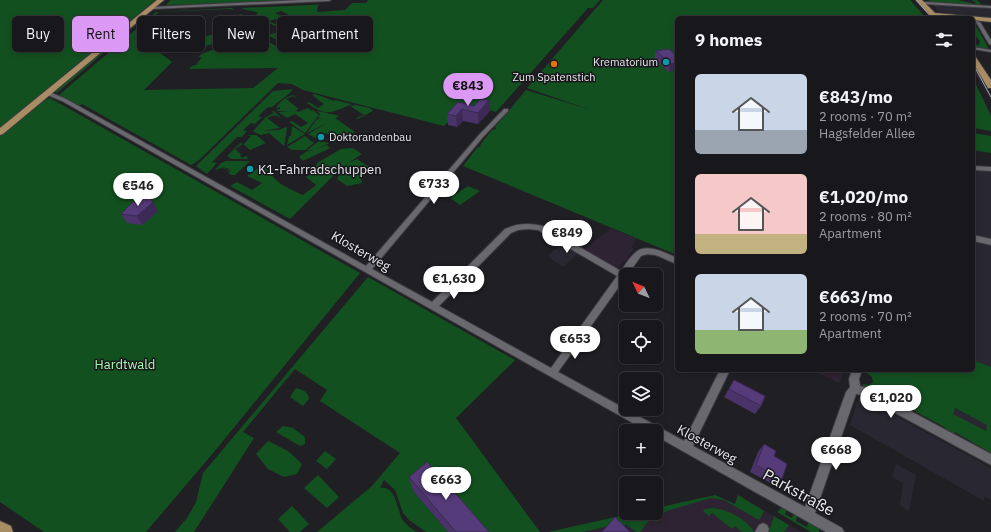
<!DOCTYPE html>
<meta charset="utf-8">
<style>
:root{--surface:#18171b;--page:#212024;--text:#f1f3f6;--muted:#9f9fa3;--line:#36363a;--accent:#db99f5}
body{margin:0;font-family:"IBM Plex Sans",sans-serif;background:var(--page);color:var(--text);height:100vh;display:flex;flex-direction:column;font-size:15px;white-space:nowrap}
*{box-sizing:border-box;margin:0}
p{font-size:13px;color:var(--muted)}
.icon{flex:none;width:22px;height:22px;fill:none;stroke:currentColor;stroke-width:2;stroke-linecap:round;stroke-linejoin:round}
.map{position:relative;flex:1;overflow:hidden}
.panel{position:absolute;left:675px;top:16px;width:300px;height:356px;display:flex;flex-direction:column;background:var(--surface);border-radius:6px;box-shadow:0 2px 6px #0003,0 0 0 1px var(--line)}
.panel>*{flex:none}
.banner{position:absolute;left:12px;top:16px;width:380px;height:36px;display:flex;gap:8px}
.needle{width:26px;rotate:313deg}
.controls{position:absolute;left:619px;top:268px;display:grid;gap:8px}
.controls a{display:grid;place-items:center;width:44px;height:44px;border-radius:6px;background:var(--surface);box-shadow:0 2px 6px #0003,0 0 0 1px var(--line);font-size:20px}
.price{position:absolute;translate:-50% -34px;padding:0 9px;border-radius:14px;background:#fff;color:#222;font-size:13px;line-height:26px;filter:drop-shadow(0 1px 2px #0008)}
.price::after{content:'';position:absolute;left:50%;top:24px;width:12px;height:9px;margin-left:-6px;background:inherit;clip-path:polygon(0 0,100% 0,50% 100%)}
.price.on{background:var(--accent);color:#111}
ul{padding:0;list-style:none}
li{display:flex;align-items:center;gap:12px;height:100px;padding:0 20px}
li span{display:grid;place-items:center;flex:none;width:112px;height:80px;border-radius:6px;color:#555}
li>.icon{margin-inline-start:auto}
span .icon{width:48px;height:48px;fill:#fffc;stroke-width:1}
li b{font-size:17px}
h2{display:flex;justify-content:space-between;align-items:center;height:48px;padding:0 20px;font-size:17px}
.tag{padding:0 14px;border-radius:6px;background:var(--surface);box-shadow:0 2px 6px #0003,0 0 0 1px var(--line);font-size:14px;line-height:36px}
.tag.on{background:var(--accent);color:#111}
.map>svg:first-child{display:block}
.built{fill:#292832}
.education{fill:#2d2332}
.green{fill:#135020;fill-rule:evenodd}
.lines{fill:none;stroke-linecap:round;stroke-linejoin:round}
.minor-casing{stroke:#3b3a3e;stroke-width:2}
.major-casing{stroke:#3b3a3e;stroke-width:2}
.minor{fill:#69686e;fill-rule:evenodd}
.major{fill:#a88c63;fill-rule:evenodd}
.tram{stroke:#aaaaad;stroke-width:1}
.wall{fill:#493369}
.shaded-wall{fill:#3c2955}
.building{fill:#553b7a;stroke:#3c2955}
.culture-dot{fill:#0f9aa8;stroke:#17161b;stroke-width:1.5}
.food-dot{fill:#e8710a;stroke:#17161b;stroke-width:1.5}
.labels{text-anchor:middle;dominant-baseline:central;stroke-width:3;stroke-linejoin:round;paint-order:stroke}
.far-poi-label{font-size:11px;fill:#eaeaed;stroke:#17161b;text-anchor:end}
.poi-label{font-size:13px;fill:#eaeaed;stroke:#17161b;text-anchor:start}
.street-label{font-size:13px;fill:#eaeaed;stroke:#17161b}
.park-label{font-size:13px;fill:#a6fcae;stroke:#17161b}
.near-street-label{font-size:16px;fill:#eaeaed;stroke:#17161b}
</style>
<div class="map">
<svg width="991" height="532" viewBox="0 0 991 532">
<rect width="100%" height="100%" fill="#201f24"/>
<g class="built">
<polygon points="932,4 991,8 991,19 946,13 938,11"/>
<polygon points="973,62 991,96 991,101 973,70"/>
<polygon points="981,170 991,171 991,240 973,236 973,171"/>
<polygon points="973,241 991,245 991,367 973,360"/>
<polygon points="562,244 578,254 563,267 547,256"/>
<polygon points="859,396 991,468 991,500 984,496 984,501 850,425"/>
<polygon points="954,408 988,425 986,432 952,414"/>
<polygon points="896,464 916,475 909,511 900,506 903,483 892,477"/>
</g>
<g class="education">
<polygon points="611,228 637,239 631,247 634,249 627,259 618,268 613,268 585,249"/>
<polygon points="811,370 848,370 842,375 839,383"/>
<polygon points="715,495 735,504 738,495 801,532 548,532 634,513 656,513 656,508"/>
</g>
<g class="green">
<polygon points="0,0 155,0 0,130"/>
<polygon points="171,0 313,0 166,5"/>
<path d="M368,0H600L593,8H588L496,112L483,108L458,112L444,126L303,90L292,84L278,83L199,160L191,165L82,104L78,106L59,95L156,12L232,8L235,10L230,9L159,12L146,23L143,31L140,35L142,38L141,40L146,44L169,37L172,42L159,52L172,62L144,90L253,88L278,68L189,69L192,66L196,65L202,57H198L203,53L238,42L237,41L253,36L256,37L242,43L247,42L256,47L267,41L278,47L285,45L268,35L292,28L277,20L291,16L281,11L275,13L283,17L269,21L283,28L278,30L279,29L277,27L255,16L258,13C253,10 247,11 241,8L332,4L318,5L317,12L345,10L352,3H366Z"/>
<polygon points="603,0 910,0 926,18 677,18 677,255 463,166 477,148 481,146 480,145 492,130 496,129 495,127 526,90 591,110 527,88"/>
<polygon points="928,0 958,0 975,4 976,2 972,1 973,0 977,0 982,5 932,2"/>
<polygon points="241,14 247,17 227,39 197,49 192,46 187,47 183,44 232,28 223,26 216,22"/>
<polygon points="250,18 267,26 264,28 269,28 233,40 231,40 235,39 242,30 239,30 242,27 245,27 248,23 245,23"/>
<polygon points="142,20 57,93 55,91 129,28"/>
<polygon points="973,24 975,24 989,49 973,47 973,44 979,45 980,41 973,33 976,33 973,31"/>
<polygon points="973,78 991,116 991,131 973,128"/>
<path d="M293,89C289,95 279,101 272,107H268L258,116L262,117L255,124L251,123L243,130L247,131L242,137H237L212,162L217,163L207,174L196,166L273,91Z"/>
<path d="M315,94L334,101L335,100L352,104C332,113 326,117 307,103L309,102L318,108L324,104L312,95Z"/>
<path d="M293,95L299,100L293,96L286,99L299,109L296,110L298,112L308,108L311,111L313,110L319,115L305,133L289,122L292,121L301,127L308,123L295,114L287,118L278,112L292,111H277L276,110L280,109V107L276,108C280,101 286,97 293,95Z"/>
<polygon points="50,98 360,273 214,452 146,532 44,532 0,502 0,135 38,103"/>
<polygon points="356,105 370,108 373,111 358,119 356,118 364,115 350,106"/>
<polygon points="274,111 282,119 275,115 267,118 280,128 262,131 279,130 286,127 287,128 284,146 269,133 261,135 254,132 253,131 266,117 274,113 271,112"/>
<polygon points="316,111 328,113 328,114 332,114 340,116 335,118 355,132 338,139 326,133 315,138 308,134 327,123 307,133 316,120 322,117 318,118 320,114"/>
<polygon points="292,126 305,134 287,145 289,136 291,136"/>
<polygon points="973,133 991,136 991,153 973,150"/>
<polygon points="247,135 256,135 266,143 250,150 243,144 235,149 241,154 240,156 242,158 246,156 248,158 247,159 232,159 228,157 228,155 240,143 244,144 251,136"/>
<polygon points="305,136 314,143 305,150 292,150 287,147"/>
<polygon points="319,141 329,143 317,149 327,145 330,148 303,161 299,157 307,151 313,150 307,150"/>
<path d="M353,148L362,154L348,163L357,159L372,169L361,176L362,183L347,186L337,179L344,165L290,219L230,186L237,182L252,190L262,183L247,176L261,166C268,168 270,174 275,179C282,186 294,191 303,195L316,185L306,177L315,171L317,163L341,149Z"/>
<polygon points="226,161 250,161 235,175 231,175 228,172 231,171 230,170 226,171 229,169 227,168 223,169 225,167 215,170 221,163"/>
<polygon points="468,186 480,191 460,205 450,198"/>
<path d="M368,277L515,360L456,418L540,532H478L413,491L448,532H426L409,520L403,513L395,490L384,480L380,488C396,485 397,509 402,519C406,525 412,529 417,532H317L372,486L400,453L320,401L327,390L295,369L243,432L254,438L194,532H175L187,518L196,502L203,473Z"/>
<path d="M973,360L991,367V453L955,432L953,436L946,432V428L882,393L880,396L862,387L863,384L869,385L873,382L872,377L867,373L868,370H973ZM955,408L987,425L986,431L953,414Z"/>
<path d="M296,388C303,390 308,391 309,399L303,406L290,397Z"/>
<polygon points="283,426 293,428 305,437 305,444 300,446 276,432"/>
<polygon points="268,441 288,451 302,464 297,474 284,477 268,469 256,454"/>
<polygon points="325,451 336,459 327,469 316,461"/>
<polygon points="318,475 339,497 327,508 304,488"/>
<polygon points="715,495 735,504 738,495 764,511 760,519 757,519 724,500 711,498 667,511 662,514 656,522 651,518 640,532 636,532 626,524 619,532 609,526 583,532 548,532 634,513 656,513 656,508"/>
<polygon points="292,506 309,524 300,532 290,532 278,519"/>
<polygon points="784,506 787,508 785,514 792,518 794,512 798,514 796,521 807,527 809,520 820,527 819,532 811,532 777,512"/>
<path d="M714,508C728,510 747,519 754,532H742L735,526L732,529L712,513L709,516L703,511L705,509Z"/>
<polygon points="774,516 789,525 784,532 769,532"/>
</g>
<g class="lines">
<defs>
<g id="minor">
<polygon points="301,0 331,0 329,1 152,9 150,8 152,7"/>
<polygon points="926,2 991,6 991,8 924,4 924,2"/>
<polygon points="976,21 980,22 991,40 991,45 989,44 976,22"/>
<polygon points="973,47 991,50 991,52 973,49"/>
<path d="M47,91L66,99L366,266L479,135L504,109H508V111L483,137L372,269L432,302L505,229C518,223 529,223 543,226L621,271C625,265 629,258 635,253C646,242 665,253 677,258V264C665,260 653,250 641,256L558,372L684,441L720,370H730L693,446L805,507L846,392L850,387L849,379L852,370H862L859,379L860,386L867,388L991,454V465L862,395L856,394L815,513L842,528L844,532H826L656,436V431H647L62,101L45,94L44,93ZM528,229L538,230L617,276L551,368L439,306L511,233L518,230Z"/>
<polygon points="973,166 991,167 991,171 973,170"/>
<polygon points="973,235 991,239 991,245 973,241"/>
<polygon points="763,523 767,525 769,529 768,532 755,532 759,525"/>
</g>
<g id="major">
<polygon points="157,0 164,0 3,134 0,135 0,128"/>
<polygon points="916,0 922,0 935,13 991,18 991,22 973,20 973,18 933,18"/>
<polygon points="973,55 975,56 991,80 991,88 988,88 973,63"/>
<polygon points="0,521 11,526 13,532 0,532"/>
</g>
</defs>
<use href="#minor" class="minor-casing"/>
<use href="#major" class="major-casing"/>
<use href="#minor" class="minor"/>
<use href="#major" class="major"/>
<g class="tram">
<polyline points="916,0 932,18"/>
<polyline points="973,64 991,97"/>
</g>
</g>
<g class="wall">
<polygon points="656,51 677,56 669,72 654,59"/>
<polygon points="458,102 490,111 478,124 463,121 457,127 448,125 447,114"/>
<polygon points="158,211 142,225 127,223 121,214"/>
<polygon points="734,380 761,406 755,414 724,397"/>
<polygon points="764,444 774,456 782,479 776,486 750,472 758,452"/>
<polygon points="409,477 444,481 489,532 448,532 413,491"/>
</g>
<g class="shaded-wall">
<polygon points="677,63 677,70 669,72 670,64"/>
<polygon points="489,100 490,111 478,124 478,113"/>
<polygon points="462,109 463,121 457,127 456,116"/>
<polygon points="153,202 158,211 142,225 137,216"/>
<polygon points="450,483 452,497 448,485"/>
</g>
<g class="building">
<polygon points="669,49 677,56 677,63 670,64 656,51"/>
<polygon points="480,99 489,100 478,113 462,109 456,116 447,114 458,102 474,106"/>
<polygon points="148,197 153,202 137,216 121,214 135,200"/>
<polygon points="734,380 765,396 761,406 729,389"/>
<polygon points="764,444 776,451 774,456 787,464 782,479 756,465"/>
<polygon points="427,462 444,481 446,479 450,483 448,485 489,532 456,532 409,477"/>
<polygon points="615,517 630,532 602,532"/>
</g>
<g class="culture-dot">
<circle cx="666" cy="62" r="4"/>
<circle cx="321" cy="137" r="4"/>
<circle cx="250" cy="169" r="4"/>
</g>
<circle class="food-dot" cx="554" cy="64" r="4"/>
<g class="labels">
<g class="far-poi-label">
<text x="658" y="62">Krematorium</text>
<text x="554" y="77" text-anchor="middle">Zum Spatenstich</text>
<text x="329" y="137" text-anchor="start">Doktorandenbau</text>
</g>
<g class="poi-label">
<text x="258" y="169">K1-Fahrradschuppen</text>
</g>
<g class="street-label">
<text transform="translate(361 251) rotate(30)">Klosterweg</text>
<text transform="translate(707 444) rotate(29)">Klosterweg</text>
</g>
<g class="park-label">
<text x="125" y="364">Hardtwald</text>
</g>
<g class="near-street-label">
<text transform="translate(799 492) rotate(29)">Parkstraße</text>
</g>
</g>
</svg>
<div class="controls">
<a><svg class="needle" viewBox="-14 -14 28 28"><path d="M0-13l5 13h-10z" fill="#e53935"/><path d="M0 13l5-13h-10z" fill="#9f9fa3"/></svg></a>
<a><svg class="icon" aria-label="locate" viewBox="0 0 24 24"><circle cx="12" cy="12" r="6"/><path d="M12 2v4M12 18v4M2 12h4M18 12h4"/></svg></a>
<a><svg class="icon" aria-label="layers" viewBox="0 0 24 24"><path d="M12 4l9 5-9 5-9-5zM3 14l9 5 9-5"/></svg></a>
<a>+</a>
<a>−</a>
</div>
<b class="price on" style="left:468px;top:107px">€843</b>
<b class="price" style="left:434px;top:205px">€733</b>
<b class="price" style="left:138px;top:207px">€546</b>
<b class="price" style="left:567px;top:254px">€849</b>
<b class="price" style="left:454px;top:300px">€1,630</b>
<b class="price" style="left:575px;top:360px">€653</b>
<b class="price" style="left:891px;top:419px">€1,020</b>
<b class="price" style="left:836px;top:471px">€668</b>
<b class="price" style="left:446px;top:501px">€663</b>
<div class="banner">
<a class="tag">Buy</a>
<a class="tag on">Rent</a>
<a class="tag">Filters</a>
<a class="tag">New</a>
<a class="tag">Apartment</a>
</div>
<section class="panel">
<h2>9 homes<svg class="icon" aria-label="filters" viewBox="0 0 24 24"><path d="M4 7h16M4 17h16"/><circle cx="9" cy="7" r="2"/><circle cx="15" cy="17" r="2"/></svg></h2>
<ul>
<li><span style="background:linear-gradient(#c9d6e8 70%,#9aa5b1 0)"><svg class="icon" aria-label="home" viewBox="0 0 24 24"><path d="M3 11l9-7 9 7M6 9v11h12V9"/></svg></span><div><b>€843/mo</b><p>2 rooms · 70 m²</p><p>Hagsfelder Allee</p></div></li>
<li><span style="background:linear-gradient(#f6c9c9 75%,#c2b280 0)"><svg class="icon" aria-label="home" viewBox="0 0 24 24"><path d="M3 11l9-7 9 7M6 9v11h12V9"/></svg></span><div><b>€1,020/mo</b><p>2 rooms · 80 m²</p><p>Apartment</p></div></li>
<li><span style="background:linear-gradient(#c9d6e8 70%,#8fb573 0)"><svg class="icon" aria-label="home" viewBox="0 0 24 24"><path d="M3 11l9-7 9 7M6 9v11h12V9"/></svg></span><div><b>€663/mo</b><p>2 rooms · 70 m²</p><p>Apartment</p></div></li>
</ul>
</section>
</div>
